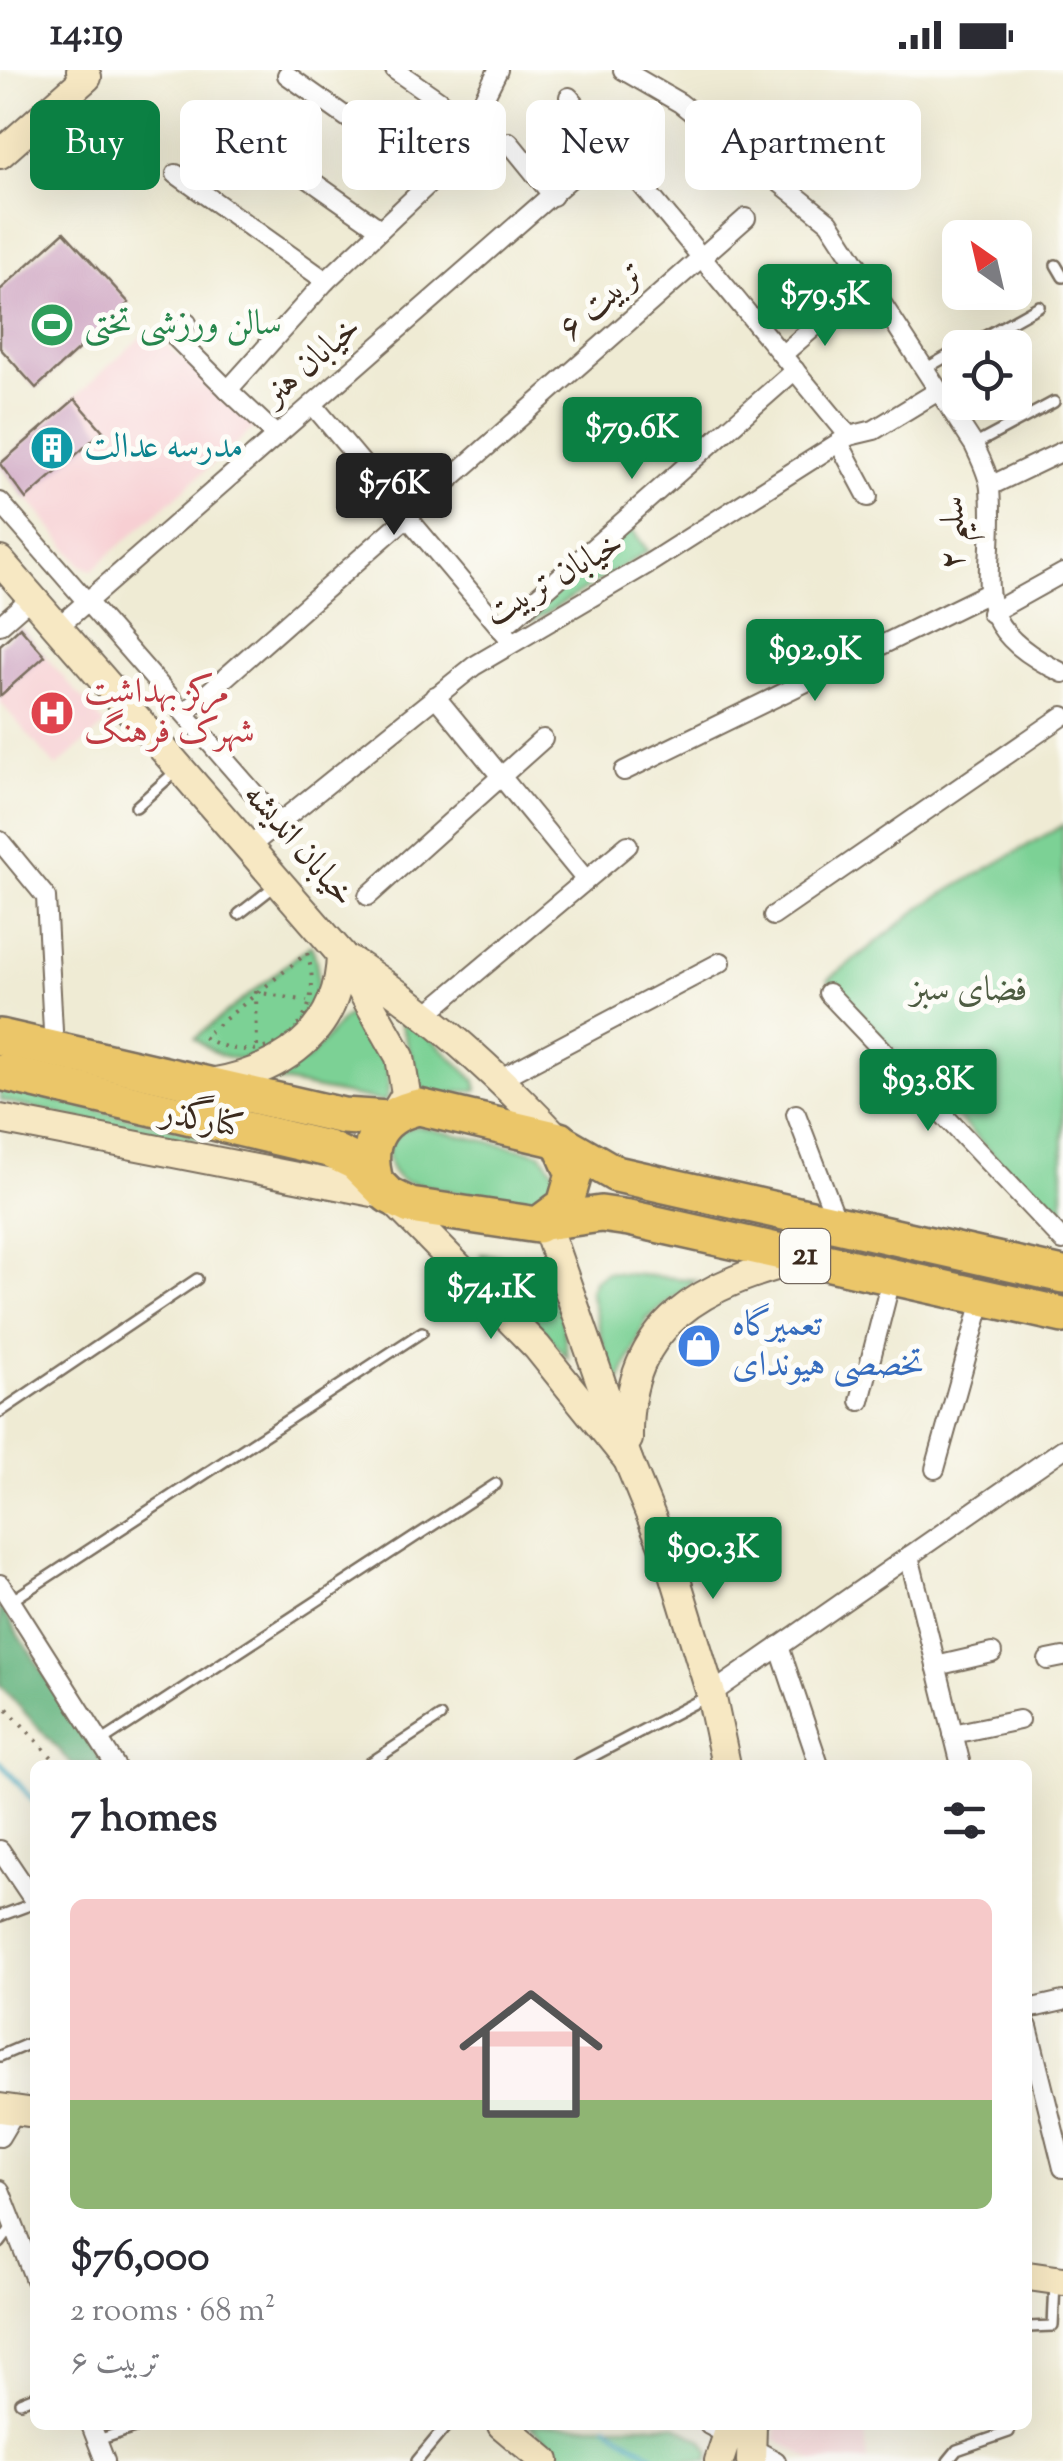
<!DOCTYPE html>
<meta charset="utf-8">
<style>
:root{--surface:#fff;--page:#f7f7f7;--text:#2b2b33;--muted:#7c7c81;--line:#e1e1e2;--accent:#0b8043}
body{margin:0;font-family:"Sorts Mill Goudy",Amiri,serif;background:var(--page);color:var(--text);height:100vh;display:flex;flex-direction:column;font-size:38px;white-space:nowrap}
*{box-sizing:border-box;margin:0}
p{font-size:32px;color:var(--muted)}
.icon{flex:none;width:55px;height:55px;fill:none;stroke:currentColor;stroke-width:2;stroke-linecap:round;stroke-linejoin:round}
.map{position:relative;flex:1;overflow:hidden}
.sheet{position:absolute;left:30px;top:1690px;width:1002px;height:670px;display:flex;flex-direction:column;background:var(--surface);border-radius:15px;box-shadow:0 10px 40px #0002}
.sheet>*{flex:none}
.hud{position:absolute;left:30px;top:30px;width:1005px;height:90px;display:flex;gap:20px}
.needle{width:65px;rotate:326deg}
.tools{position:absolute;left:942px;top:150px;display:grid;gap:20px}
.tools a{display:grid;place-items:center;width:90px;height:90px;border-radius:15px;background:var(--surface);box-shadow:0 10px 40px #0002;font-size:50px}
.price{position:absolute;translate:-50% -85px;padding:0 22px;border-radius:10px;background:var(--accent);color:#fff;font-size:32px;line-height:65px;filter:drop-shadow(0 2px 5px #0008)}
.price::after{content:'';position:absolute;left:50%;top:60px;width:30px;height:22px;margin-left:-15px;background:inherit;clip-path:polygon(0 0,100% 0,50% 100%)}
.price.selected{background:#222;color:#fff}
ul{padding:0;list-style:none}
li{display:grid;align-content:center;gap:20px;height:530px;padding:0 40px}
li+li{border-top:2px solid var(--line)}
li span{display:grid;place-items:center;height:310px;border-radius:15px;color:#555}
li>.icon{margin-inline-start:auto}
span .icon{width:180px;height:180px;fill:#fffc;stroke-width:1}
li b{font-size:42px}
h2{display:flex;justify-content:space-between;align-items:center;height:120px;padding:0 40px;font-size:42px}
.tag{padding:0 35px;border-radius:15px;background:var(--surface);box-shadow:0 10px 40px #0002;font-size:35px;line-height:90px}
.tag.selected{background:var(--accent);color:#fff}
.status{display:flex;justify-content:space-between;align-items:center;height:70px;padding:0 50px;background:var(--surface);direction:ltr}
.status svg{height:28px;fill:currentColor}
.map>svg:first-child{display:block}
.built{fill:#f7cfd3}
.green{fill:#7bd195;stroke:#5b7e5a;stroke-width:2.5}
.forest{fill:#64b37e;stroke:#506e4e;stroke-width:2.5}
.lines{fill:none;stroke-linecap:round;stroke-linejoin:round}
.stream{stroke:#3fa8bf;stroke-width:5}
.building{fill:#cca1c0}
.lane-casing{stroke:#7a6e5e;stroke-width:14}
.street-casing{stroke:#7a6e5e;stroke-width:22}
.secondary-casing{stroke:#7a6e5e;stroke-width:32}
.highway-casing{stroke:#7a6e5e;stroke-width:40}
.path{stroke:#7a6e5e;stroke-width:4;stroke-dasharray:2.5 8;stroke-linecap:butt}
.lane{stroke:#fff;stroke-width:9}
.street{stroke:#fff;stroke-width:18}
.secondary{stroke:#f7e8c3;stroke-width:28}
.highway{stroke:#ebc669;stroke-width:35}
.labels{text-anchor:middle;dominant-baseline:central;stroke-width:10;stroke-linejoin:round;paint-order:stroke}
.shield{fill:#fdfcf7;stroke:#75695f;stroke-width:2.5}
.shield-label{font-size:32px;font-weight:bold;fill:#3b2a1e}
.street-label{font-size:35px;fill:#3b2a1e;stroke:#fdfcf7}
.leisure-label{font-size:35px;fill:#27864d;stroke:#fdfcf7;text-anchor:start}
.culture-label{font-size:35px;fill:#0d838f;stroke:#fdfcf7;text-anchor:start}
.health-label{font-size:35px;fill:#be3a42;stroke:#fdfcf7;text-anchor:start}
.park-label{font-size:35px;fill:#4e5c42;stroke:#fdfcf7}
.shop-label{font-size:35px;fill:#366cbe;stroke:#fdfcf7;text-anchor:start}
</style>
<div class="status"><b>14:19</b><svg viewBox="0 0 49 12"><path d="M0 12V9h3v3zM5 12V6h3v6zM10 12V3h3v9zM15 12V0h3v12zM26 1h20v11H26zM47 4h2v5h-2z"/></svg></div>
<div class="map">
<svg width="1063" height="2391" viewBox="0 0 1063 2391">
<rect width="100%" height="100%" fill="#fdfcf7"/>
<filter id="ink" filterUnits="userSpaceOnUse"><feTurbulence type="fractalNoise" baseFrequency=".01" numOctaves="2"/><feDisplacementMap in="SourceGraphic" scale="20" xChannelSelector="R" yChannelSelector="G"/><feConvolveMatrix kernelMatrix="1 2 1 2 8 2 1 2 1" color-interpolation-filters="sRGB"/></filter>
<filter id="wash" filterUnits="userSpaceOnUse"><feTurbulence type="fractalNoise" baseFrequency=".0048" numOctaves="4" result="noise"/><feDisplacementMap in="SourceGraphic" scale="40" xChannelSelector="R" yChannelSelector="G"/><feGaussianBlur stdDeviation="2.25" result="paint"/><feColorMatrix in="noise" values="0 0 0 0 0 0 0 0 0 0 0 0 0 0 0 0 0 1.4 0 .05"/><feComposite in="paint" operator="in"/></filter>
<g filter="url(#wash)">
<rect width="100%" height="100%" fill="#efebd4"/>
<g class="built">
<polygon points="150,259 256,356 92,500 81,495 0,394"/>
<polygon points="45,586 105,655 56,697 0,632 0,626"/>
<polygon points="776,2355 864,2355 868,2391 814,2391 775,2369"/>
</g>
<g class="green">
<polygon points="629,456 648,481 533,551 529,545"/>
<polygon points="1063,755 1063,1159 828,910 924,835"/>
<path d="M311,875C342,951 259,1027 195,968Z"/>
<polygon points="402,940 476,1011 477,1020 432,1026 422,1019 397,943"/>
<path d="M356,941C379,954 396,1008 385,1032L267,1009L307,990L343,949Z"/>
<polygon points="0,1017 197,1064 198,1069 157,1068 0,1030"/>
<path d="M416,1056L541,1083L557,1105L552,1124L529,1138L402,1111C378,1092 386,1062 416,1056Z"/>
<polygon points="481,1184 547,1191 557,1217 568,1288 482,1193"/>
<polygon points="607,1202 696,1210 647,1249 619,1313 612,1309 590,1221 595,1209"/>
<polygon points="529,2355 675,2355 703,2371 710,2383 708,2391 573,2391"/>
</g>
<polygon class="forest" points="0,1536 104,1695 72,1695 0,1615"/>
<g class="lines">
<g class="stream">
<polyline points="0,1692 35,1733"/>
<polyline points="607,2355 660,2391"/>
</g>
</g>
<g id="blocks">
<g class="building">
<polygon points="64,162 129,233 36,318 0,278 0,220"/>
<polygon points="75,329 103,361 26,429 0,394"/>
<polygon points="20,557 45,586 0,626 0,575"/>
</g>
</g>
</g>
<g filter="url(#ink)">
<use href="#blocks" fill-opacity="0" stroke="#7a6e5e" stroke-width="2.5"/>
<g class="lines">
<defs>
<g id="lane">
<polyline points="1056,195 1063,207"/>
<polyline points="964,278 1039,236"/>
<polyline points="923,300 960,279"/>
<polyline points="974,375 1054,332"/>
<polyline points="136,737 175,702"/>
<polyline points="239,844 276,815"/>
<polyline points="0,1342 197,1209"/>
<polyline points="11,1531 422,1262"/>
<polyline points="101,1672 496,1414"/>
<polyline points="367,1695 440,1647"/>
<polyline points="576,1695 706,1627"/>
<polyline points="0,1846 35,1833"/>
<polyline points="0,1986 35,1971"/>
<polyline points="0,2173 12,2157"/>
<polyline points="1028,2257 1053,2256 1055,2213"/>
<polyline points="20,2332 35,2326"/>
<polyline points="98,2370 143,2355"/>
<polyline points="417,2391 447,2355"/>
<polyline points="948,2391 957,2380 1009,2362"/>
</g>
<g id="street">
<polyline points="395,0 470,52"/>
<path d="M623,0L680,33L829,152L974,375C980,388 989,405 990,419C998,510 957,552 1063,603"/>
<polyline points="287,5 434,109"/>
<polyline points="569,27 849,366"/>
<polyline points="232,55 380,159"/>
<polyline points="509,72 553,126"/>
<polyline points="176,104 326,211"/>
<polyline points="187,253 177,269 228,320"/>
<polyline points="782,285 836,238"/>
<polyline points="313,335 509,568"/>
<polyline points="277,366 228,320 326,211 434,109 464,68 498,0"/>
<polyline points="839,373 868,427"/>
<polyline points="990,416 1063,381"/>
<polyline points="0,432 279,752"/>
<polyline points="991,543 1063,503"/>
<polyline points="0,555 32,527"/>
<polyline points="58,557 637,50"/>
<polyline points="501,559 795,300"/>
<polyline points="435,626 586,810"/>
<polyline points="185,643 746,148"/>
<polyline points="624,701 986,524"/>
<polyline points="0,771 46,827 54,980"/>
<polyline points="249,777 474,596 651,492 849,366 874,360 938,321"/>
<polyline points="368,826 543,669"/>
<polyline points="773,846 1063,646"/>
<polyline points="828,923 1063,1171"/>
<polyline points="428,943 628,775"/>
<polyline points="501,1008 721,892"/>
<polyline points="796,1044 838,1154"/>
<polyline points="860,1331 892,1206"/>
<polyline points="935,1399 983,1227"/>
<polyline points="909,1486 961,1695"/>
<polyline points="0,1514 115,1695"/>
<polyline points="779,1576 819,1695"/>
<polyline points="1048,1590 1063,1587"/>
<polyline points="936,1596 992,1583"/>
<polyline points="711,1624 1063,1379"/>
<polyline points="953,1664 1019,1650"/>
<polyline points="0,1780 35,1832"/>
<polyline points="1028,1939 1063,1931"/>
<polyline points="1028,1957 1063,2098"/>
<polyline points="0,2067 16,2040"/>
<polyline points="0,2120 35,2210"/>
<polyline points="91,2355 105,2391"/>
<polyline points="709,2355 776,2391"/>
</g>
<g id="secondary">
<polyline points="0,84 87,7 81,0"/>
<polyline points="0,491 341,884 400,987 406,1024 393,1046"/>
<path d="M351,891C433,946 491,998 559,1070"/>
<path d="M210,1013C281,1001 340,963 341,884"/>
<polyline points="0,1049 388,1125 537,1277 628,1390"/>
<polyline points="545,1152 628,1390 673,1500 711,1624 726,1695"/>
<path d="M628,1369C626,1251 704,1213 806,1188"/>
<polyline points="0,2038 35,2043"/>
<polyline points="1028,2206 1063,2211"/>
<polyline points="502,2355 545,2391"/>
<polyline points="719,2391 731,2355"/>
<polyline points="751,2391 752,2355"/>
</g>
<g id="highway">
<polyline points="0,967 343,1046 388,1049"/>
<path d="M0,1002L328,1079L355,1092L388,1125L410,1136L538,1155L565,1135L574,1104L559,1070L419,1037C382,1044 365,1070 374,1107"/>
<polyline points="559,1071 616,1104 1063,1205"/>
<polyline points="545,1152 601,1144 629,1148 1063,1245"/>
</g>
</defs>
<use href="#lane" class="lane-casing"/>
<use href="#street" class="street-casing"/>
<use href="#secondary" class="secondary-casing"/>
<use href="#highway" class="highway-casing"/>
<g class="path">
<path d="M307,883C330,955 268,1005 203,967Z"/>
<polyline points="257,976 256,922 307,931"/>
<polyline points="0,1631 59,1695"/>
</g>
<use href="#lane" class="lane"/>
<use href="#street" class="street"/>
<use href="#secondary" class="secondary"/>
<use href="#highway" class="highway"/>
</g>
</g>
<defs>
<symbol id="stadium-disc" viewBox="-11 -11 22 22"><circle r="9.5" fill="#2e9e5b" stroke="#fdfcf7"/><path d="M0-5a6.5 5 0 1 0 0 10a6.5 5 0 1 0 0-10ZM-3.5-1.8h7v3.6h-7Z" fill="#fff"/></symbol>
<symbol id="building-disc" viewBox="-11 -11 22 22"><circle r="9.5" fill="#0f9aa8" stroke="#fdfcf7"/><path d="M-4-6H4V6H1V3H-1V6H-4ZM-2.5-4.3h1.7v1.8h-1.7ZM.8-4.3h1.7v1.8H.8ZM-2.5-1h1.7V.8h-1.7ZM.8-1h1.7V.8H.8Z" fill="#fff"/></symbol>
<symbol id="hospital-disc" viewBox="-11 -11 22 22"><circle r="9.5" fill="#e0444e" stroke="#fdfcf7"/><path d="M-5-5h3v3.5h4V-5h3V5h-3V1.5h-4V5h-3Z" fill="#fff"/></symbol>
<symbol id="shop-disc" viewBox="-11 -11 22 22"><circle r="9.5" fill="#3f7fe0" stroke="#fdfcf7"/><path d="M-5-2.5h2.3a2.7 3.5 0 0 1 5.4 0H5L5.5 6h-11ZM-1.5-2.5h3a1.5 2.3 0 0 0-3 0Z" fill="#fff"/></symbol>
</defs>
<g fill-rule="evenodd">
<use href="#stadium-disc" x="27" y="230" width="50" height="50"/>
<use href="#building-disc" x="27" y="353" width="50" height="50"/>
<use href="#hospital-disc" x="27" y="618" width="50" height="50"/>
<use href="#shop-disc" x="674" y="1251" width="50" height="50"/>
</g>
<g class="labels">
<rect class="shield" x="780" y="1159" width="50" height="54" rx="8"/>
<g class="shield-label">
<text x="805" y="1186">21</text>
</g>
<g class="street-label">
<text transform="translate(602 232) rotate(-41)">تربیت ۶</text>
<text transform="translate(313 292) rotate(-41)">خیابان هنر</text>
<text transform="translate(954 463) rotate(-90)">سلیم ۲</text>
<text transform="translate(555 510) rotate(-30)">خیابان تربیت</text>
<text transform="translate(298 776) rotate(49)">خیابان اندیشه</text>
<text transform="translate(202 1051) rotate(11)">کنارگذر</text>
</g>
<g class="leisure-label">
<text x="84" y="255">سالن ورزشی تختی</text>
</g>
<g class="culture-label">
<text x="84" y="378">مدرسه عدالت</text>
</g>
<g class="health-label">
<text x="84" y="623">مرکز بهداشت<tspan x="84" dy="40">شهرک فرهنگ</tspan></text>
</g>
<g class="park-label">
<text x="969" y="921">فضای سبز</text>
</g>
<g class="shop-label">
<text x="732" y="1256">تعمیرگاه<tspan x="732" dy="40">تخصصی هیوندای</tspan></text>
</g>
</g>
</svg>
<div class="tools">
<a><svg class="needle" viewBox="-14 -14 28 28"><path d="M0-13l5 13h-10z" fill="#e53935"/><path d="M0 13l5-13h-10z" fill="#7c7c81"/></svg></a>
<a><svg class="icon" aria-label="locate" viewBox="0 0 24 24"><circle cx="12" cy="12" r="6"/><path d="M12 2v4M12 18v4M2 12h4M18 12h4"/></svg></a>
</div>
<b class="price" style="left:825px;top:279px">$79.5K</b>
<b class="price" style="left:632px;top:412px">$79.6K</b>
<b class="price selected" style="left:394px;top:468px">$76K</b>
<b class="price" style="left:815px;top:634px">$92.9K</b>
<b class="price" style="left:928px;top:1064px">$93.8K</b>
<b class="price" style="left:491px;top:1272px">$74.1K</b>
<b class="price" style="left:713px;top:1532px">$90.3K</b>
<div class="hud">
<a class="tag selected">Buy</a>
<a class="tag">Rent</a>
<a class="tag">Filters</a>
<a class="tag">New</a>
<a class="tag">Apartment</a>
</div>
<section class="sheet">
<h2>7 homes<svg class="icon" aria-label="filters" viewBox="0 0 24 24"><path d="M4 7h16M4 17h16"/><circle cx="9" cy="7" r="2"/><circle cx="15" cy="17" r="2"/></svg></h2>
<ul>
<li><span style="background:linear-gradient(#f6c9c9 65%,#8fb573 0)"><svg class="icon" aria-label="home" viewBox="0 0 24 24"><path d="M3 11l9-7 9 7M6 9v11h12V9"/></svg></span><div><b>$76,000</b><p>2 rooms · 68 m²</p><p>تربیت ۶</p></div></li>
</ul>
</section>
</div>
